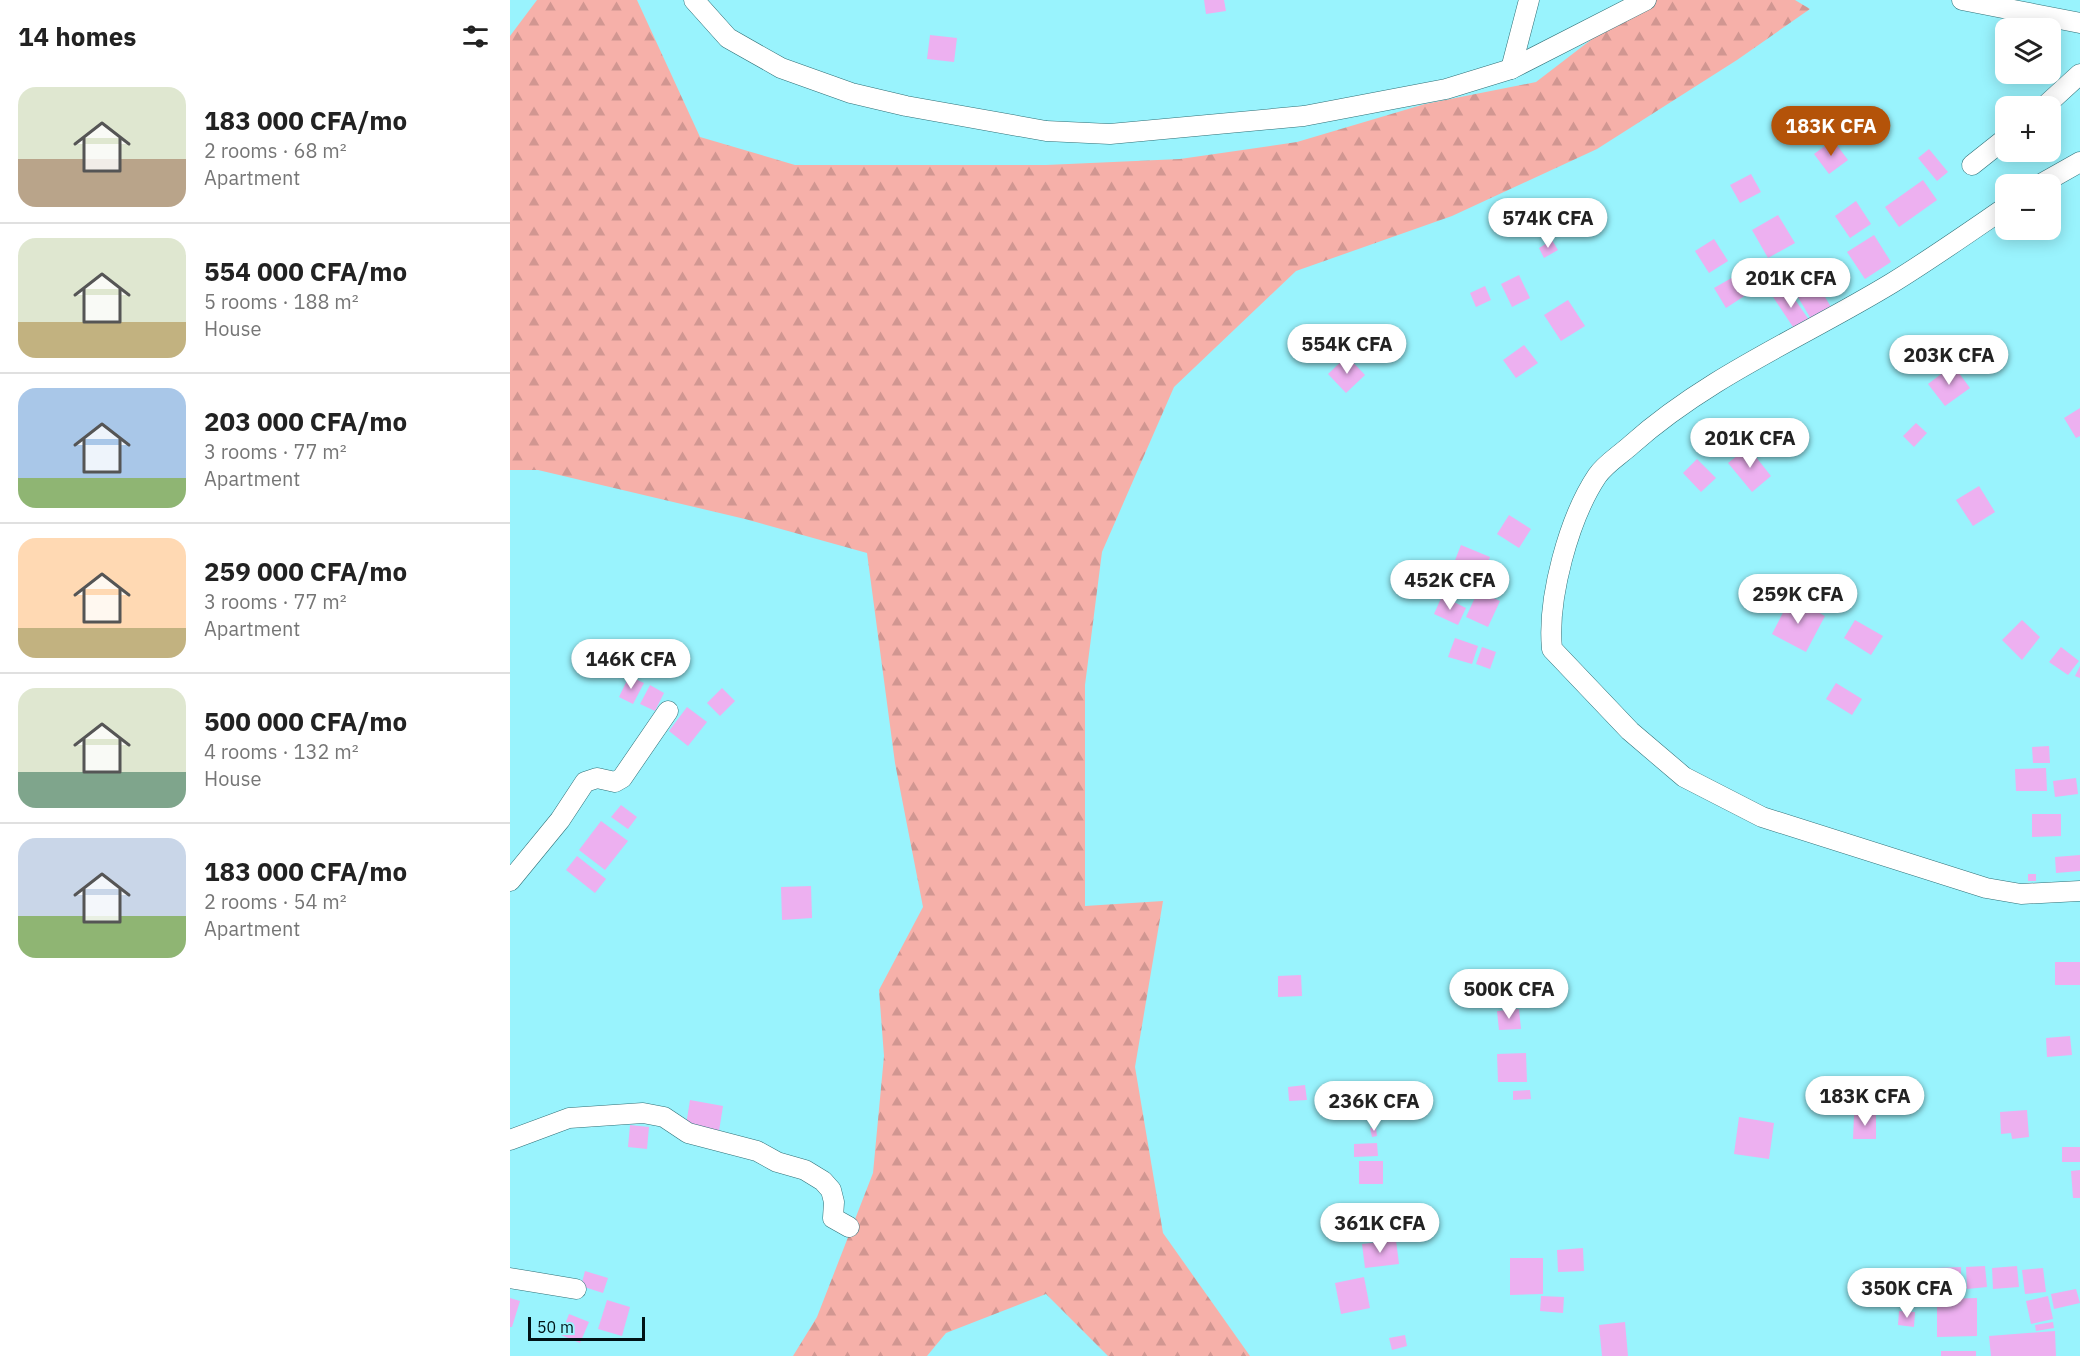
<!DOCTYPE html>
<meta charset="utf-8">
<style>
:root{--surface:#fff;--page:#f2f2f2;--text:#222;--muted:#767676;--line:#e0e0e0;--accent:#b45309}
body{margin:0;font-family:"IBM Plex Sans",sans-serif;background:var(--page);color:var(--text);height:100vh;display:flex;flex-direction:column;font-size:22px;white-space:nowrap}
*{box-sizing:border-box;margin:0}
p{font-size:20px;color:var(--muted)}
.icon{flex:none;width:33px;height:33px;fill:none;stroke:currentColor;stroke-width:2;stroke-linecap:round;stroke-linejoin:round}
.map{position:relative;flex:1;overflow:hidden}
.drawer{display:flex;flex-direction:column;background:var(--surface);width:510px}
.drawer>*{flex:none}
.controls{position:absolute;left:1485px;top:18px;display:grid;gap:12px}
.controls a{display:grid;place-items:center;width:66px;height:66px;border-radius:12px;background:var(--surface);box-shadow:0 3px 15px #0003;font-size:30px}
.scale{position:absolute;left:18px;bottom:15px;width:117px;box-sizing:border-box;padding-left:6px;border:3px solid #001316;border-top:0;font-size:16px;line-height:21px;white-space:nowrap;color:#001316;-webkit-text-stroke:4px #99f3fd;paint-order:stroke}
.price{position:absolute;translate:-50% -51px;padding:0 14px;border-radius:21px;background:#fff;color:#222;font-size:20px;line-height:39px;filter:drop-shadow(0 2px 3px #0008)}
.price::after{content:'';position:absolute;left:50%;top:36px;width:18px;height:14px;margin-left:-9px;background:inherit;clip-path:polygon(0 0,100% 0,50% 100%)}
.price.on{background:var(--accent);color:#fff}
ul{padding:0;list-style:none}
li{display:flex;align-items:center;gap:18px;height:150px;padding:0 18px}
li+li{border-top:2px solid var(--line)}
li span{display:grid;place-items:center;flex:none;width:168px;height:120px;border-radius:18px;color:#555}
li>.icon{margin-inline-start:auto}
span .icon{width:72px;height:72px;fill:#fffc;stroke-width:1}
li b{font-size:26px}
h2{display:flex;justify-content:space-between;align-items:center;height:72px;padding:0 18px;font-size:26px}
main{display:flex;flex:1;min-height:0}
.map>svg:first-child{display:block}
.forest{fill:url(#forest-firs)}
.building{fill:#edb0f0}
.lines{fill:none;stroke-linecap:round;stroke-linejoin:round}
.minor-casing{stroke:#2f6f76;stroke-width:21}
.minor{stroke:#fff;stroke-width:20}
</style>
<main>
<section class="drawer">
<h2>14 homes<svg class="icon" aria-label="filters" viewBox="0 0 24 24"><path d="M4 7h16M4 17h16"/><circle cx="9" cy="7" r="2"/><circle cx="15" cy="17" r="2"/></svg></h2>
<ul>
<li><span style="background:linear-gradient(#dfe7d0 60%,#b9a48a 0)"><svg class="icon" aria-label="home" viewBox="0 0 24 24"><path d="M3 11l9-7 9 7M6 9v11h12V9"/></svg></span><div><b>183 000 CFA/mo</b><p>2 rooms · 68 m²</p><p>Apartment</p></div></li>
<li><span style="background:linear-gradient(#dfe7d0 70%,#c2b280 0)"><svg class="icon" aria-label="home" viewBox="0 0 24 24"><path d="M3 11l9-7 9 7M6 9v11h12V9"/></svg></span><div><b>554 000 CFA/mo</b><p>5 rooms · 188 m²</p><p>House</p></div></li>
<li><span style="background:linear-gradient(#a9c7e8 75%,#8fb573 0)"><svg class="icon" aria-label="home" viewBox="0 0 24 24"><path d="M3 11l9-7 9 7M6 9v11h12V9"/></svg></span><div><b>203 000 CFA/mo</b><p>3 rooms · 77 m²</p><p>Apartment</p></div></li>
<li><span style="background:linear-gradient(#ffd9b3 75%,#c2b280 0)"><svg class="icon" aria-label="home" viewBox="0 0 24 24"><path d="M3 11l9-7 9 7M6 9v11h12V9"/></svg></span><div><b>259 000 CFA/mo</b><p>3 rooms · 77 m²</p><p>Apartment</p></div></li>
<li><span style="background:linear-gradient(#dfe7d0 70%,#7fa58c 0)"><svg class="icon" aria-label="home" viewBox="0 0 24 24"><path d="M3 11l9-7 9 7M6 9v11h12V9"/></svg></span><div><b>500 000 CFA/mo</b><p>4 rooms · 132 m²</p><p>House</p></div></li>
<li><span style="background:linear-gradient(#c9d6e8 65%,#8fb573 0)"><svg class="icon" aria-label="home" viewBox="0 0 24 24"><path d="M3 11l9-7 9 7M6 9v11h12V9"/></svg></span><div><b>183 000 CFA/mo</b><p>2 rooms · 54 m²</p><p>Apartment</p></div></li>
</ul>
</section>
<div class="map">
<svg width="1570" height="1356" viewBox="0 0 1570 1356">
<defs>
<pattern id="forest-firs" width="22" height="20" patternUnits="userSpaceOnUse" patternTransform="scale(1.5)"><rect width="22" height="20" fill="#f6b0a9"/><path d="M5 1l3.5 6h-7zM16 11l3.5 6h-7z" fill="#d19691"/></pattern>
</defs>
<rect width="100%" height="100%" fill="#99f3fd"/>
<polygon class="forest" points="27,0 127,0 190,137 285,165 536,165 670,159 787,142 915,104 1026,82 1099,26 1142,0 1285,0 1300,9 1227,60 1087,149 942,216 786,271 664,387 592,552 575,685 575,906 653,901 625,1067 653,1233 740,1356 598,1356 536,1294 436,1333 417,1356 283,1356 307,1317 363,1173 374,1056 369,990 413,907 385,763 357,553 235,519 28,470 0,470 0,36"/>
<g class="building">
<polygon points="694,0 714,0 716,11 696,14"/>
<polygon points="420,35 447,38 444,62 417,59"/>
<polygon points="1323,140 1338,160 1319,174 1304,154"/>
<polygon points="1419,149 1438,172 1427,181 1408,158"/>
<polygon points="1241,174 1251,192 1230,203 1220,185"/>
<polygon points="1413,180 1427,200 1389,227 1375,207"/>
<polygon points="1346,201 1361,224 1340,238 1325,216"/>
<polygon points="1268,215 1285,243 1258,258 1242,230"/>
<polygon points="1364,235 1381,262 1355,279 1337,252"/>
<polygon points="1204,239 1218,261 1199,273 1185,251"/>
<polygon points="1042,240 1048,250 1034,258 1029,248"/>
<polygon points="1264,269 1268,275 1256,282 1253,276"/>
<polygon points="1009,275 1020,298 1002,307 991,284"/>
<polygon points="1225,276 1236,295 1216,308 1204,288"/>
<polygon points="1305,280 1321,307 1301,319 1285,292"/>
<polygon points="975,286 981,300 966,307 960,293"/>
<polygon points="1277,288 1299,320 1285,330 1263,297"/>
<polygon points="1058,300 1075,326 1051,341 1034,315"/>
<polygon points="1014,345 1028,363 1006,378 993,360"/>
<polygon points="837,356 855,375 836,393 818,374"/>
<polygon points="1443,365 1460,388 1435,406 1418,384"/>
<polygon points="1570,408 1570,436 1566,438 1554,418"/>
<polygon points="1406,423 1417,433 1404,447 1393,436"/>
<polygon points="1238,447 1261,476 1242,492 1218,463"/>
<polygon points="1187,459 1206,478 1191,492 1173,473"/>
<polygon points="1469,486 1485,512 1463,526 1446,500"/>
<polygon points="999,515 1021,529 1009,548 987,534"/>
<polygon points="951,545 980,557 970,584 940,573"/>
<polygon points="968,591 990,601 978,627 956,617"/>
<polygon points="932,596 956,608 948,625 924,614"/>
<polygon points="1281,597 1315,616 1296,652 1262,634"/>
<polygon points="1345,620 1373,636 1361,655 1334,638"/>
<polygon points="1512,620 1530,637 1512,660 1492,640"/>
<polygon points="945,638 968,646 962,664 938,657"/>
<polygon points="972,647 986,652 980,669 966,664"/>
<polygon points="1551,647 1569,661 1558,675 1539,662"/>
<polygon points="1570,666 1570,678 1565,676"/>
<polygon points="119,676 134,683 123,704 109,697"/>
<polygon points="1326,683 1352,699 1342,715 1316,699"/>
<polygon points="140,685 154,693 145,711 130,704"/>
<polygon points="212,688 225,701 210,716 197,703"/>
<polygon points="177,707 197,722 178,746 159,731"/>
<polygon points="1539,746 1540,763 1523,763 1522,747"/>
<polygon points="1536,768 1537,791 1506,791 1505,769"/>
<polygon points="1566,778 1568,794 1545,797 1543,781"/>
<polygon points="111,805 127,817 118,829 101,817"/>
<polygon points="1522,814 1551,814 1551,836 1522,837"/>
<polygon points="91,821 118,841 95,870 69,850"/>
<polygon points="1570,855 1570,871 1546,873 1545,857"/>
<polygon points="67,856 96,879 85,893 56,870"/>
<rect x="1518" y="874" width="8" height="7"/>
<polygon points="301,886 302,918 272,920 271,887"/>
<rect x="1545" y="962" width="25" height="23"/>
<polygon points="791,975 792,996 768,997 768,976"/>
<polygon points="1009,1009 1011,1029 989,1030 987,1011"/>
<polygon points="1560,1036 1562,1055 1537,1057 1536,1038"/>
<polygon points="1016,1053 1017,1082 988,1082 987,1054"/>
<polygon points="795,1085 797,1100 779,1101 778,1087"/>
<polygon points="1020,1090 1021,1099 1003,1100 1003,1091"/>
<polygon points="180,1100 213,1106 209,1131 176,1125"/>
<polygon points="1517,1110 1519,1137 1502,1139 1501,1133 1491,1134 1490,1112"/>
<polygon points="1344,1115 1366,1115 1366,1139 1343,1139"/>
<polygon points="1229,1117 1264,1123 1259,1159 1224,1154"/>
<polygon points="120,1125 139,1127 137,1149 118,1147"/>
<polygon points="860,1128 866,1128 867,1136 862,1137"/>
<polygon points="867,1143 868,1156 844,1157 844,1144"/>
<rect x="1552" y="1147" width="18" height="15"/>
<rect x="849" y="1161" width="24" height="23"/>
<polygon points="1570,1170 1570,1198 1563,1198 1561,1171"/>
<polygon points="886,1240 889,1264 855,1268 852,1244"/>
<polygon points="1073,1248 1074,1271 1048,1272 1047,1250"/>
<polygon points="1000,1258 1033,1258 1033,1294 1000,1295"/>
<polygon points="1475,1266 1477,1287 1457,1289 1456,1267"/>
<polygon points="1507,1266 1509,1287 1483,1289 1482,1268"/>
<polygon points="1451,1267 1451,1289 1425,1289 1425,1268"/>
<polygon points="1533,1268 1536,1292 1515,1294 1512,1270"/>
<polygon points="75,1271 98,1278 93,1293 71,1286"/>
<polygon points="854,1277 860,1308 831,1314 825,1283"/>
<polygon points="1566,1289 1570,1303 1544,1309 1541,1294"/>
<polygon points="1031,1296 1054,1297 1053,1313 1030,1311"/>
<polygon points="1538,1296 1543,1319 1521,1324 1516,1301"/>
<polygon points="0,1298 10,1301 2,1327 0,1327"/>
<polygon points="1467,1298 1467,1336 1427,1337 1427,1299"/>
<polygon points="97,1300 120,1307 112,1336 88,1329"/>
<polygon points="1389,1311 1405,1312 1404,1327 1388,1325"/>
<polygon points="59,1314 79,1322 70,1343 51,1335"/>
<polygon points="1115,1322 1118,1356 1092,1356 1089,1325"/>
<polygon points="1543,1322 1544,1328 1526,1331 1525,1325"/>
<polygon points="1545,1331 1546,1356 1481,1356 1479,1336"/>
<polygon points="895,1335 897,1346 882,1350 879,1338"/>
<rect x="1431" y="1351" width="35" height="5"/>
</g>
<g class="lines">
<defs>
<g id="minor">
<polyline points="184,0 218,38 271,68 341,93 396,106 536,131 600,134 794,116 936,89 1001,69 1136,0"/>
<polyline points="1452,0 1570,23"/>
<polyline points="1001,69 1019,0"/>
<polyline points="1535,106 1570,74"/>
<polyline points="1462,165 1496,138"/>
<polyline points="1531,184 1570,162"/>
<path d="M1496,207C1458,233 1421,259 1382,283C1295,336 1198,376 1121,445C1110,455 1095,464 1087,476C1059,518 1037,598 1042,649L1120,731L1174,777L1252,817L1476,888L1511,894L1570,891"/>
<polyline points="0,881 50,820 75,782 87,778 105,782 112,778 158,711"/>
<polyline points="0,1140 59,1118 133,1113 154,1117 178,1133 247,1151 267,1162 295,1170 313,1181 321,1190 324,1202 323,1218 339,1227"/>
<polyline points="0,1278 66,1289"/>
</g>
</defs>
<use href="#minor" class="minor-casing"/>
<use href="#minor" class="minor"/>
</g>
</svg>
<div class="controls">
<a><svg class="icon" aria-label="layers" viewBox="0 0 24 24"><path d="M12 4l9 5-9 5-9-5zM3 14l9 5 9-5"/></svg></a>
<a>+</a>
<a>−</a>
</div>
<div class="scale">50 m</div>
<b class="price on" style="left:1321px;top:157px">183K CFA</b>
<b class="price" style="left:1038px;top:249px">574K CFA</b>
<b class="price" style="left:1281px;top:309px">201K CFA</b>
<b class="price" style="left:837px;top:375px">554K CFA</b>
<b class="price" style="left:1439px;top:386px">203K CFA</b>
<b class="price" style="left:1240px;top:469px">201K CFA</b>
<b class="price" style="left:940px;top:611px">452K CFA</b>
<b class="price" style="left:1288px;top:625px">259K CFA</b>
<b class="price" style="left:121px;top:690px">146K CFA</b>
<b class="price" style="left:999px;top:1020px">500K CFA</b>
<b class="price" style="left:1355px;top:1127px">183K CFA</b>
<b class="price" style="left:864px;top:1132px">236K CFA</b>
<b class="price" style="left:870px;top:1254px">361K CFA</b>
<b class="price" style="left:1397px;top:1319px">350K CFA</b>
</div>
</main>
